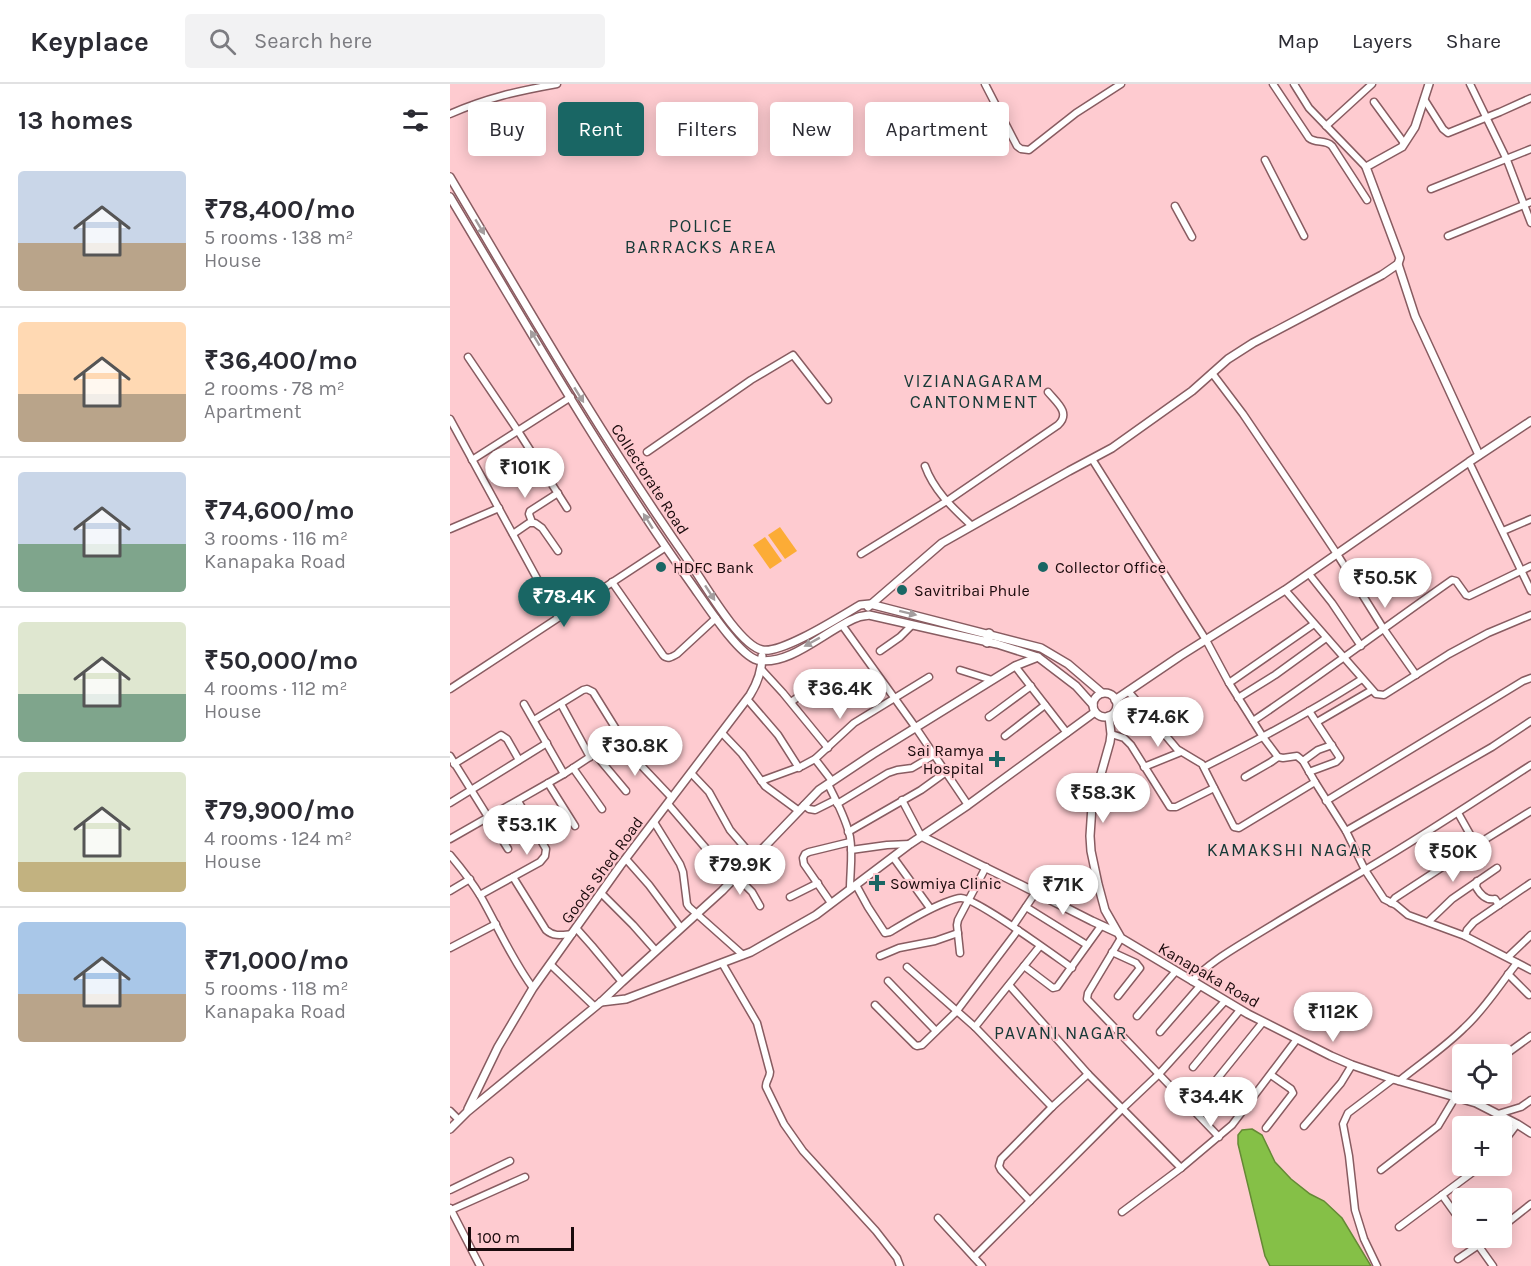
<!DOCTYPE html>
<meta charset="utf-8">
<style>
:root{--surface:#fff;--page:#f2f2f3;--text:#2b2b33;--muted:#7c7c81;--line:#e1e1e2;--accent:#196664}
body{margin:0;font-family:Karla,sans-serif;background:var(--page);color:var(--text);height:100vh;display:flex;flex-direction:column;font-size:22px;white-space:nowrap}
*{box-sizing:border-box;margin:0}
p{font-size:20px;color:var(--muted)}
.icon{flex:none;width:33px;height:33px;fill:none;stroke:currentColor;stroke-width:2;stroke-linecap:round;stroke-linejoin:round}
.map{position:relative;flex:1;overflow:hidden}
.drawer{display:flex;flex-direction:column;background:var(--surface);width:450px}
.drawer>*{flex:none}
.hud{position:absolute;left:18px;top:18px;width:570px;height:54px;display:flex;gap:12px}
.fabs{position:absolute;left:1002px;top:960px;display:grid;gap:12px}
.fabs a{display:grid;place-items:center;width:60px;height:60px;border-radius:6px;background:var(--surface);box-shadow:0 3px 15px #0003;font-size:30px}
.scale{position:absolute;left:18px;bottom:15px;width:106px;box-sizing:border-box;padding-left:6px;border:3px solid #1a0a0c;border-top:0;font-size:16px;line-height:21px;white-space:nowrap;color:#1a0a0c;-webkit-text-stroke:4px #fecbd0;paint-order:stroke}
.price{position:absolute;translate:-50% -51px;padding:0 14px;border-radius:21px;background:#fff;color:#222;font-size:20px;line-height:39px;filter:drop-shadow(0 2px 3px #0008)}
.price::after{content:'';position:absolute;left:50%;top:36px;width:18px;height:14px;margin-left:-9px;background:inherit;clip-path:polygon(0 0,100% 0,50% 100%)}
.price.selected{background:var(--accent);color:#fff}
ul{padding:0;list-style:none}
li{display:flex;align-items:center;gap:18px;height:150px;padding:0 18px}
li+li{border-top:2px solid var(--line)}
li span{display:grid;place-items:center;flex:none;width:168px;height:120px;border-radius:6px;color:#555}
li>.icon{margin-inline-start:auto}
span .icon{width:72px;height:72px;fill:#fffc;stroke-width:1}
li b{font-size:26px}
h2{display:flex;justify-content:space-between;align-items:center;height:72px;padding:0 18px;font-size:26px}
.pill{padding:0 21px;border-radius:6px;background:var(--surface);box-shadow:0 3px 15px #0003;font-size:21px;line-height:54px}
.pill.selected{background:var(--accent);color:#fff}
header{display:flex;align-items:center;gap:36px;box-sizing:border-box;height:84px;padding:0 30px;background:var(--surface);border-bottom:2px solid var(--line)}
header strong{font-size:28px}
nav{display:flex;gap:33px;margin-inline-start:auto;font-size:21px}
.search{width:420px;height:54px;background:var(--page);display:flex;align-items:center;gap:15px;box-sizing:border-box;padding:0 21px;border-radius:6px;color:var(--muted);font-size:22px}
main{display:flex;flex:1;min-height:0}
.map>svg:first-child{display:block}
.green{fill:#fcac36}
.water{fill:#85c047;stroke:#658935;stroke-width:1.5}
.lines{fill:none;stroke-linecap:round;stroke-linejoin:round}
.minor-casing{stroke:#885c61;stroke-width:9}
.tertiary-casing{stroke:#885c61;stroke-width:10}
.primary-casing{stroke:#885c61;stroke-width:12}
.minor{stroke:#fff;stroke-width:6}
.tertiary{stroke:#fff;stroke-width:7}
.primary{stroke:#fff;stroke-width:9}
.oneway{fill:#a39d9e}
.poi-dot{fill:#196664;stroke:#fecbd0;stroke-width:2}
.labels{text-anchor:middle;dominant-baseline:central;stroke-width:4.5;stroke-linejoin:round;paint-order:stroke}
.street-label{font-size:16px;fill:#1a0a0c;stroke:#fecbd0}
.poi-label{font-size:16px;fill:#1a0a0c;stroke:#fecbd0;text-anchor:start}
.neighbourhood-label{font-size:18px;letter-spacing:1.5px;fill:#163937;stroke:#fecbd0}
</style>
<header>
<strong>Keyplace</strong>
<div class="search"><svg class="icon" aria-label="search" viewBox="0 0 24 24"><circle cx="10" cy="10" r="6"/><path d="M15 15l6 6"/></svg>Search here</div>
<nav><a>Map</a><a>Layers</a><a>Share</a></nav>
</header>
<main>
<section class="drawer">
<h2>13 homes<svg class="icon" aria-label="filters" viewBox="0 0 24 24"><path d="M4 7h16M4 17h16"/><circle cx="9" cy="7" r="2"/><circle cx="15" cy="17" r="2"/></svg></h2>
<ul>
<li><span style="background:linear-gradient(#c9d6e8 60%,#b9a48a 0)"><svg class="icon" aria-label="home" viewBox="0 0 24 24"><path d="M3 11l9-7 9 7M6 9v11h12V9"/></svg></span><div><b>₹78,400/mo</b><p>5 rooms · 138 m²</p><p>House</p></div></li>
<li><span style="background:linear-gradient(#ffd9b3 60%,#b9a48a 0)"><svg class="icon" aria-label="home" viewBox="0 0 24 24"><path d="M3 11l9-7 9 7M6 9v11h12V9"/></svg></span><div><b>₹36,400/mo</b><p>2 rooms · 78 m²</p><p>Apartment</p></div></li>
<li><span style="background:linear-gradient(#c9d6e8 60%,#7fa58c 0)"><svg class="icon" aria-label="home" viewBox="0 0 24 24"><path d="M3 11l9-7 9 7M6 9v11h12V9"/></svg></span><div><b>₹74,600/mo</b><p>3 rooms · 116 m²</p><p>Kanapaka Road</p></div></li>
<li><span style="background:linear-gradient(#dfe7d0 60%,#7fa58c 0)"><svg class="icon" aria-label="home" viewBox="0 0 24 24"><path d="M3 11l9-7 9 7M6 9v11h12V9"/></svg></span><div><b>₹50,000/mo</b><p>4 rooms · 112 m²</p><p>House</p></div></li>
<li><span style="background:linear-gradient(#dfe7d0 75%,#c2b280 0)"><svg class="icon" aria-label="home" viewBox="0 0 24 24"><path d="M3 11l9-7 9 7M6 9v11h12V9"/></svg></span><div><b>₹79,900/mo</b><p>4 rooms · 124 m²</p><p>House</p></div></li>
<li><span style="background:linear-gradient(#a9c7e8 60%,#b9a48a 0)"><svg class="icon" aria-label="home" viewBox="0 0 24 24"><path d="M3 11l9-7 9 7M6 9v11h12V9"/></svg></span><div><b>₹71,000/mo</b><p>5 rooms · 118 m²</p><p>Kanapaka Road</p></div></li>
</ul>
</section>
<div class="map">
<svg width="1081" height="1182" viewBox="0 0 1081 1182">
<rect width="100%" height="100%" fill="#fecbd0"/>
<g class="green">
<polygon points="330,443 347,467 335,475 318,451"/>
<polygon points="315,453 332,477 320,485 303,461"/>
</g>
<polygon class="water" points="802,1045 812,1051 825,1078 841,1095 860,1110 874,1117 892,1134 921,1182 820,1182 815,1172 788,1060 788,1051 792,1046"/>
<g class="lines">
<defs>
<g id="minor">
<polyline points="535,0 567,62 571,65 579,66 626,29 671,0"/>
<path d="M823,0L859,54C866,60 875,55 882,62L917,116"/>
<polyline points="844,0 859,24 916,83"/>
<polyline points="1020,0 1057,76 1081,139"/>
<polyline points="974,15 993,45 998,49 1050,28 1081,14"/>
<polyline points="924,18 954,59"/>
<path d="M0,30C36,14 68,7 107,0"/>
<polyline points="876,42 922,0"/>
<polyline points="815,76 854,152"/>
<polyline points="981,105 1081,65"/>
<polyline points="725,122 742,153"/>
<polyline points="998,152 1081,118"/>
<polyline points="18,273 68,347 117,424"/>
<polyline points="762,289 793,330 837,395 887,470 933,544 966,591"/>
<polyline points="0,335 108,533"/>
<polyline points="197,368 301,296 343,271 378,316"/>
<polyline points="642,375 756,556 779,599 813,653 828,673 833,674 847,672 853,677 865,698 896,747 915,786 934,815 946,821 958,831 1015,852 1081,886"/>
<polyline points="22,376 121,313"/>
<polyline points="1019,378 1081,507"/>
<path d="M475,382C484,407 503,424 522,442"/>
<polyline points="82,438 79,430 80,427 108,409"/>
<polyline points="0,445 49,424"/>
<polyline points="1053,447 1081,435"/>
<polyline points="63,450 79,439 85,439 92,444 108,467"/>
<path d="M411,470L500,415L608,341C621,329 607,319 598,308"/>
<polyline points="859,490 882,519 911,562"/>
<path d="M162,498L213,571C217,576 222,573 227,570L266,534"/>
<polyline points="835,506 926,610 934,611 999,570 1038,549 1081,531"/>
<polyline points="392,541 466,644 518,721"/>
<polyline points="430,567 450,553 462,541"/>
<polyline points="565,582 617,649"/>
<polyline points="311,585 333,609 378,664"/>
<polyline points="510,586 542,596"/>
<polyline points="779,599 864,540"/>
<polyline points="0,605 216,463"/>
<polyline points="678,607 727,665 752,680 784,743 789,744 865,698"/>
<polyline points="788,614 825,591 876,554"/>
<polyline points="297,615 328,651 349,684"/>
<polyline points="341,618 374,595"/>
<polyline points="74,620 114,690"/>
<polyline points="111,620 140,673"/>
<polyline points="539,633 581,602"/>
<path d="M803,637C870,592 935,543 1002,496L1006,497L1016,511L1019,512L1081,482"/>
<polyline points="867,638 922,606"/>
<polyline points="272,649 292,670 315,702 349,727"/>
<polyline points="661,650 674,654 681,661 720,723 726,723 764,704"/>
<polyline points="555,652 595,621"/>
<polyline points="166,655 222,714"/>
<polyline points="145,670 176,707"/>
<polyline points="0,672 58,765"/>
<polyline points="365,675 382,697"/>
<polyline points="853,677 868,666 882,661"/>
<polyline points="4,680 51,651 57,655 69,676"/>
<polyline points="694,683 731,668"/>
<path d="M754,683C808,656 861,628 912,595"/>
<polyline points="123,684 152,725"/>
<polyline points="859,688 886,678 890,674 859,627"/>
<polyline points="241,689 259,708 280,746 304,774"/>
<polyline points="795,693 821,678 828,673"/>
<polyline points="311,697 352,682 365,675 404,639 479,593"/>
<polyline points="98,699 125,742"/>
<path d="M378,700C386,717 396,734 400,753C403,770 400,788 400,805"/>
<polyline points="452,716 471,752"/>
<polyline points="876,717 1073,597 1081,594"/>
<polyline points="0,719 97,659"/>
<polyline points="218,720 283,796"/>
<polyline points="387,720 438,689 447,686 462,684 484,671"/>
<polyline points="354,721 359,725 365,726 385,716"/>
<polyline points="1008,729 1026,761"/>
<polyline points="204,738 230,780 233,788 237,820 239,823 293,871"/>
<polyline points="896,747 1042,663 1081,637"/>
<polyline points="398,748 471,706 496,688"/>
<polyline points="0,755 114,690 164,657 167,652 166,645 143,608 137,605 133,606 84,636"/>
<polyline points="401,766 437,761 460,760"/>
<path d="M0,771C11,784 22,798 31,813C48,843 62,876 83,904"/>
<polyline points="443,773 480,824"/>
<polyline points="176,775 199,801 231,844"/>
<polyline points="286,792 302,808 310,822"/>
<path d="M63,793L96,846C104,853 112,851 122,850"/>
<path d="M1027,797L1026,803C1030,810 1036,817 1045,815L1049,821"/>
<path d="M406,801L418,823L435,849L440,848C458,837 474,827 494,819C499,817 506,814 511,814C526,814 605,872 622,884"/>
<polyline points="0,807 20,795"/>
<polyline points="151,809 183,841 206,867"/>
<polyline points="30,811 90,778 95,772 96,765 68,717"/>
<polyline points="340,813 368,799"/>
<polyline points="381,819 354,780 353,774 355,770 359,768 400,758"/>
<polyline points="941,819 945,814 1026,761 1081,727"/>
<polyline points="576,823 637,861"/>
<polyline points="978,838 1002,815 1047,784"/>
<polyline points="563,842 586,808"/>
<polyline points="126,844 142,862 172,898"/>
<polyline points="1015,852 1017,846 1024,838 1081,799"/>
<polyline points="671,854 638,909 637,915 769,1053"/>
<polyline points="0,864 46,840"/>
<polyline points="662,868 686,879 690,884 668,912"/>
<polyline points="510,869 507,841 508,836 536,783"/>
<polyline points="430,872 449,864 485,857 508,849"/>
<polyline points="1058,873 1081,851"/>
<path d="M272,879L307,939L320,988C320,994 315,998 316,1003L334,1040L353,1067L426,1147L447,1174L450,1182"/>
<polyline points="100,880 145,923"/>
<polyline points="574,882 603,904 607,903 651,842"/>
<polyline points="457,883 525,943 602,1023"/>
<polyline points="1058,890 1079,911"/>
<polyline points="438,897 486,947"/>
<path d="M742,897C759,879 780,867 801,854C835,833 869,813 903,793C964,758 1022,719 1081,681"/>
<polyline points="559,901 638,990 731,1084"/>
<polyline points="425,921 465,961 467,962 472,961 506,928 568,846"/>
<polyline points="687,932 726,887"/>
<polyline points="525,943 590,862"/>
<polyline points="710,948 750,902"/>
<polyline points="1052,973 1081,952"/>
<polyline points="743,983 790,926"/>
<path d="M949,997C971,979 994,964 1014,944C1035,925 1050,900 1067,879"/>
<polyline points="759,1005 813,938"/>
<polyline points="0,1027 9,1036"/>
<polyline points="1048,1030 1071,1023 1081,1016"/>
<polyline points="854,1042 891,999 902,981"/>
<polyline points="816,1044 843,1009 841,1005 821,991"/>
<polyline points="1052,1060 1067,1040"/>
<polyline points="931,1086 988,1042 1012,1002"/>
<polyline points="0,1106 60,1077"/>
<polyline points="992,1111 1012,1139"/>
<polyline points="580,1117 551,1086 549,1082 551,1075 602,1023 638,990"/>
<polyline points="0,1124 30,1182"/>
<polyline points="1,1126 75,1093"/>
<polyline points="672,1128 731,1084 782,1041 847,955"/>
<polyline points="488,1134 532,1182"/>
<polyline points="949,1143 1031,1082"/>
<polyline points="1052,1143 1081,1120"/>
<polyline points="1023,1154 1043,1182"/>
<polyline points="524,1173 672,1025 709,990 775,917"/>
<polyline points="1008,1175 1039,1154"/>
<polyline points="927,1182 914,1155 905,1126 899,1072 893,1040 898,1029 943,995"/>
</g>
<g id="tertiary">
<path d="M0,93C77,223 153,355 240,479C254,499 289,561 312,566C332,570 391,532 410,521L420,520L591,564L618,580L652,609"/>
<path d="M0,113C79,245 156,380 245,505C257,522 289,571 307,576C340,583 377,545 406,534C410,532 415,532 419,531L547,560L588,573L626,602L643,621"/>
<polyline points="948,180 965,232 1029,371"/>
<polyline points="418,523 492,459 619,387 662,364 742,307 778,275 803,259 932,191 948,180 950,174 916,83 952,63 965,43 979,0"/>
<circle cx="655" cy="621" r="12"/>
<polyline points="665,616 730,572 835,506 1019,378 1081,337"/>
<polyline points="659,632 661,650 660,658 642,722 640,752 641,767 648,800 655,826 671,854 798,930 881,972 902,981 943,995 1026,1019 1067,1040 1081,1049"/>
<polyline points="471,752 571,801 642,837 666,848"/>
<polyline points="151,918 176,915 301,868 366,831 460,760 518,721 645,628"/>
<path d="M18,1025L48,963L83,904L170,782L300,611C308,598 312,587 312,572"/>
<polyline points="0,1045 17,1028 151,918 172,898 272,807 369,706 423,670 565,582 588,573"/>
</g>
<polyline id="primary" points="537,558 539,550"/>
</defs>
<use href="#minor" class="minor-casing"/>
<use href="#tertiary" class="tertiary-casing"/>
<use href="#primary" class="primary-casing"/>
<use href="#minor" class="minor"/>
<use href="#tertiary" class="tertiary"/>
<use href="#primary" class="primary"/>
</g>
<defs><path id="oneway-solid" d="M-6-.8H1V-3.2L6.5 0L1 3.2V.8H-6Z" transform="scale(1.5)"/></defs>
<g class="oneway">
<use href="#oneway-solid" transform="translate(30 143) rotate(59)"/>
<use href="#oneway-solid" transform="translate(85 254) rotate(-121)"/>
<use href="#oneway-solid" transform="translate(129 311) rotate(58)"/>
<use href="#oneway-solid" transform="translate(198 437) rotate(-122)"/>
<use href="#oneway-solid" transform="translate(260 509) rotate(57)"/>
<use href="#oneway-solid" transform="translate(458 529) rotate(14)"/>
<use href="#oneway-solid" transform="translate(362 558) rotate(151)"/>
</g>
<g class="poi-dot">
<circle cx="211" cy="483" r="6"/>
<circle cx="593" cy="483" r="6"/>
<circle cx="452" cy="506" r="6"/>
<path d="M544 666h6v6h6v6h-6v6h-6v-6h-6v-6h6z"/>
<path d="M424 790h6v6h6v6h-6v6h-6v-6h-6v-6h6z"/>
</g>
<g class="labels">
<g class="street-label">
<text transform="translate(200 395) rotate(57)">Collectorate Road</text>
<text transform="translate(152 786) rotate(-54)">Goods Shed Road</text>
<text transform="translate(759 891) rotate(30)">Kanapaka Road</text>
</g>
<g class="poi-label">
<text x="223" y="483">HDFC Bank</text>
<text x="605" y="483">Collector Office</text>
<text x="464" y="506">Savitribai Phule</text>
<text x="534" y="666" text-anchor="end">Sai Ramya<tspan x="534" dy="18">Hospital</tspan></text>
<text x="440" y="799">Sowmiya Clinic</text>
</g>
<g class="neighbourhood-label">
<text x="251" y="142">POLICE<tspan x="251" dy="21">BARRACKS AREA</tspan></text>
<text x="524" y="297">VIZIANAGARAM<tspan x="524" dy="21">CANTONMENT</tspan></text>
<text x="840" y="766">KAMAKSHI NAGAR</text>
<text x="611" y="949">PAVANI NAGAR</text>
</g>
</g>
</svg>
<div class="fabs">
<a><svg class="icon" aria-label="locate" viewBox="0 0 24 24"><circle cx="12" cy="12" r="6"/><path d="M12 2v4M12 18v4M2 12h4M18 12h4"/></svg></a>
<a>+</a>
<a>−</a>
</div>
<div class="scale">100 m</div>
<b class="price" style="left:75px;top:415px">₹101K</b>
<b class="price" style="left:935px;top:525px">₹50.5K</b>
<b class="price selected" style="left:114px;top:544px">₹78.4K</b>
<b class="price" style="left:390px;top:636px">₹36.4K</b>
<b class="price" style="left:708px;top:664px">₹74.6K</b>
<b class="price" style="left:185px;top:693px">₹30.8K</b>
<b class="price" style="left:653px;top:740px">₹58.3K</b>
<b class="price" style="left:77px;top:772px">₹53.1K</b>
<b class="price" style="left:1003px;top:799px">₹50K</b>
<b class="price" style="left:290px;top:812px">₹79.9K</b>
<b class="price" style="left:613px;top:832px">₹71K</b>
<b class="price" style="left:883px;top:959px">₹112K</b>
<b class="price" style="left:761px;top:1044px">₹34.4K</b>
<div class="hud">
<a class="pill">Buy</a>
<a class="pill selected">Rent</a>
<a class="pill">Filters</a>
<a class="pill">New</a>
<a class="pill">Apartment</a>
</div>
</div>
</main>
